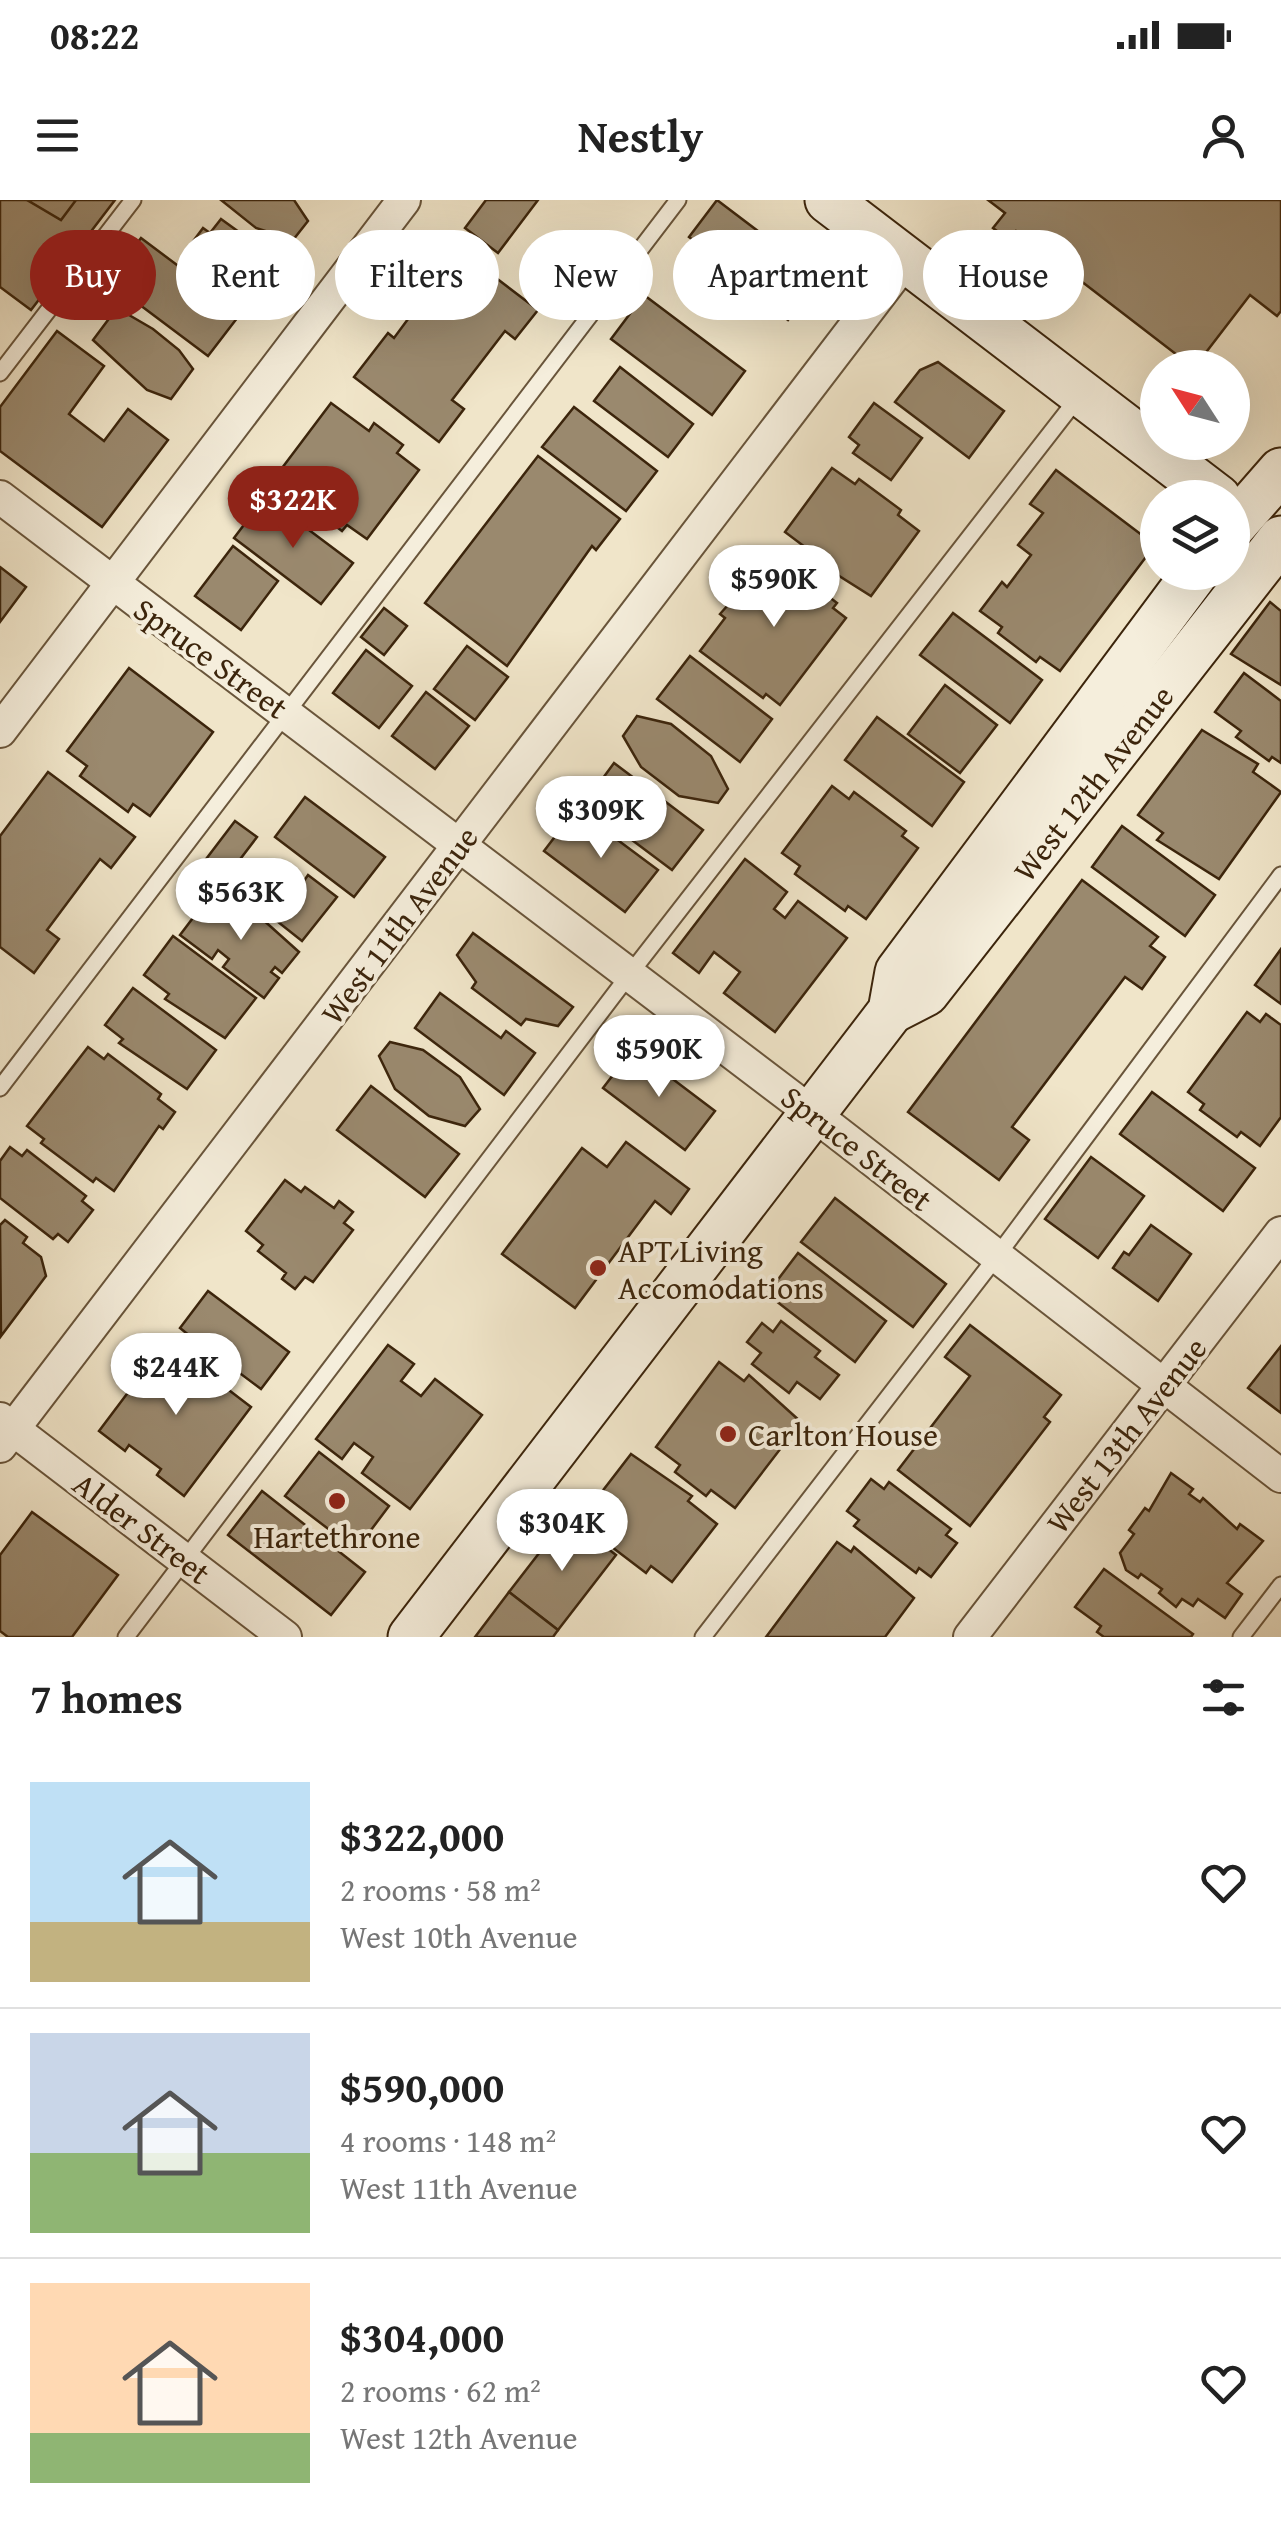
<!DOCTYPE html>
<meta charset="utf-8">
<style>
:root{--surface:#fff;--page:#f2f2f2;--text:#222;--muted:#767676;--line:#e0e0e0;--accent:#8f2418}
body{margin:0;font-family:"Gentium Book Plus",serif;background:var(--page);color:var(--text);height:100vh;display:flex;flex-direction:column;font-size:38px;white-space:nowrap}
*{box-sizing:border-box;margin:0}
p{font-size:32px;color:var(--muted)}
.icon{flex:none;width:55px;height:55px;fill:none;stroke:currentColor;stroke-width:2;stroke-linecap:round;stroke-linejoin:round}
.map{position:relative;height:1437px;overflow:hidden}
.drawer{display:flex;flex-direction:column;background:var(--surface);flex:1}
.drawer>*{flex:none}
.guide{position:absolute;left:30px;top:30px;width:1222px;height:90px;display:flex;gap:20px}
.needle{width:65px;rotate:306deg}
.tools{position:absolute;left:1140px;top:150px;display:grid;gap:20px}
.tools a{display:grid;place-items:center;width:110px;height:110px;border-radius:50%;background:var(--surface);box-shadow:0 10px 40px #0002;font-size:50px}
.price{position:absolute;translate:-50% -85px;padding:0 22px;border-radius:35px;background:#fff;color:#222;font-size:32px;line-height:65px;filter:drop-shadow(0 2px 5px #0008)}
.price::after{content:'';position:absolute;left:50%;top:60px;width:30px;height:22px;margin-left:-15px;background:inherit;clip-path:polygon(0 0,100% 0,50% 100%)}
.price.on{background:var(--accent);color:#fff}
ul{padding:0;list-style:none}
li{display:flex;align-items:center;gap:30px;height:250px;padding:0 30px}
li+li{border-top:2px solid var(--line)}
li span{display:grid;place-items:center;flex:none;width:280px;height:200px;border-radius:0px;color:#555}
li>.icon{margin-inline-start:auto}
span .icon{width:120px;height:120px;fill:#fffc;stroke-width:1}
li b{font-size:42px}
h2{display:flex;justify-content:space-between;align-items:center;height:120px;padding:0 30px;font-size:42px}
.pill{padding:0 35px;border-radius:45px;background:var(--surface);box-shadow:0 10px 40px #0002;font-size:35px;line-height:90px}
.pill.on{background:var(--accent);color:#fff}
.status{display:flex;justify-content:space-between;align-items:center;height:70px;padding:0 50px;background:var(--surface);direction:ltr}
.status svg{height:28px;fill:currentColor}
header{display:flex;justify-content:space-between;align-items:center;height:130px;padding:0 30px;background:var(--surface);font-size:45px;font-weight:800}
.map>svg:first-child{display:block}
.building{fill:#9a896e;stroke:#3c250c;stroke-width:2.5}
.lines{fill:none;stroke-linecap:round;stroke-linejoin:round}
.lane-casing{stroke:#69553b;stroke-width:19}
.street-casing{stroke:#69553b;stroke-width:36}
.secondary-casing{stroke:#3c250c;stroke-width:49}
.lane{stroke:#f5eedc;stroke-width:15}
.street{stroke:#f5eedc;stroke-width:32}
.secondary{stroke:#f5eedc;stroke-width:45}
.poi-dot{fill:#8f2418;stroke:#f5eedc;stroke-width:4}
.labels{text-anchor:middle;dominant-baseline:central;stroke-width:8;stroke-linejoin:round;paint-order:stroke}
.street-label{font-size:32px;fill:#3c250c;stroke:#f5eedc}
.poi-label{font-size:32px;fill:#3c250c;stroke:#f5eedc;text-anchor:start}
</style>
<div class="status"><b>08:22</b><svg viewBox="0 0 49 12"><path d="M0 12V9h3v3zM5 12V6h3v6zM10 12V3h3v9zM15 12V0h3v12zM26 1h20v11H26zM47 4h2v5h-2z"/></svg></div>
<header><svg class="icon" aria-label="menu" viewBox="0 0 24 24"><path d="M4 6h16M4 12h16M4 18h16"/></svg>Nestly<svg class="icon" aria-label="person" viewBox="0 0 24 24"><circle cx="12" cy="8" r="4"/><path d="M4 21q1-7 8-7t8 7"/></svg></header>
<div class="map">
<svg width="1281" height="1437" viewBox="0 0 1281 1437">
<rect width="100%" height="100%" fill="#f0e5c9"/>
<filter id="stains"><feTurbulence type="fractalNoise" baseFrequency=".002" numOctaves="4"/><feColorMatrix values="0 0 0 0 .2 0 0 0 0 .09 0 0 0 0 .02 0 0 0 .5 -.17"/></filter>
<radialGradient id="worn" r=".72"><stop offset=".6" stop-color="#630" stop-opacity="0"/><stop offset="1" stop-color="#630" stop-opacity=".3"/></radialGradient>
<g class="building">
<polygon points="0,0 115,0 31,110 0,87"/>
<polygon points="27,0 76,0 61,20"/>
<polygon points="221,0 294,0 308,21 293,40 256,28"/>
<polygon points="486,0 538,0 498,53 465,28"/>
<polygon points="717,0 820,78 788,120 730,75 733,70 689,37"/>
<polygon points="988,0 1281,0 1281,111 1277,116 1250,95 1194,168 1016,31 1009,40 993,28 1005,13"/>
<polygon points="221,19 279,61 248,104 190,61 198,50 191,44 203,28 210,33"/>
<polygon points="552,35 580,55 551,94 524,73"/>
<polygon points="141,38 241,113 208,156 108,81"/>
<polygon points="453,45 538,110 515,139 505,131 452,200 464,209 439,242 354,177 388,133 394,138 428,92 421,87"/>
<polygon points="644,95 745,171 712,215 611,139"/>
<polygon points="117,108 153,129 179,150 193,169 171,199 147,190 93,140"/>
<polygon points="57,131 104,166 69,214 104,241 128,209 168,240 102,327 0,251 0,207"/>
<polygon points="938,162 1004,211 969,258 895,202 920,170"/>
<polygon points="620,167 693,224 668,257 594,201"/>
<polygon points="331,203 369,231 374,223 403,245 397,253 419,270 367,339 347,325 342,331 309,306 314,299 279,272"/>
<polygon points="874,203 922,238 891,280 853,253 859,245 849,237"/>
<polygon points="574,207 657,271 626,311 542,247"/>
<polygon points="538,256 620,319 596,350 592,346 507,466 425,403"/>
<polygon points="832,268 855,284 859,279 901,310 898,315 919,331 871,396 806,355 809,350 785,332"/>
<polygon points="1056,270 1155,345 1060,471 1040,457 1036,462 998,433 1002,427 980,411 1002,382 1007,387 1031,355 1018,345 1043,313 1030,304"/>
<polygon points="265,297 353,363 321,404 234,338"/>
<polygon points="233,346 278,381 241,430 195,396"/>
<polygon points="773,354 837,403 833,408 846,418 780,505 766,494 763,498 700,451 725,418 720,414"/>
<polygon points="0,367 26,387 0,422"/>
<polygon points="1270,402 1281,411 1281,485 1231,454"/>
<polygon points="384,408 407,426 384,455 361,437"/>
<polygon points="953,413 1042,480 1010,523 920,455"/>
<polygon points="467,446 508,477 475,520 434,489"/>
<polygon points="366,450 412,486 379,528 333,493"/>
<polygon points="690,456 772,519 740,562 657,499"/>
<polygon points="129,468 213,532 150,616 133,604 128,612 80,576 87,566 67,551"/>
<polygon points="1244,473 1281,501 1281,563 1272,557 1269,561 1236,537 1241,531 1215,512"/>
<polygon points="945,485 997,525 960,573 908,534"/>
<polygon points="426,492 469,526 435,569 392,536"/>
<polygon points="637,516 671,524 711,556 728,589 718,603 679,596 641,567 623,536"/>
<polygon points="877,517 964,582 932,626 845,560"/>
<polygon points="1202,530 1258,564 1253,572 1281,592 1219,679 1157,640 1163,633 1138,615"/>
<polygon points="614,563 703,630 672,670 584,604"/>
<polygon points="48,572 135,637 111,668 100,659 47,730 59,739 34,773 0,747 0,636"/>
<polygon points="832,586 849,599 854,592 906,631 902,636 918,648 866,719 848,706 845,711 795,674 800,666 782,653"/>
<polygon points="305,597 385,657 354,697 275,637"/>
<polygon points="576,609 658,670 625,712 544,651"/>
<polygon points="235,621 257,637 222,683 200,667"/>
<polygon points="1122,626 1215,695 1185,736 1092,667"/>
<polygon points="745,659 787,692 774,709 785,718 798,701 847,738 775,832 724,793 740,772 714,752 699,773 673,753"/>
<polygon points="308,675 337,697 302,741 273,718 293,683 299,688"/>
<polygon points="1082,680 1158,737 1150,746 1165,757 1142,789 1125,777 1012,927 1029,940 999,980 908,912"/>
<polygon points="225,690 241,703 237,706 256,721 260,717 299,752 282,773 275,767 271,772 279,778 264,798 223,767 229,759 218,750 212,759 180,735 205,702 212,707"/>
<polygon points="473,733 573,807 558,826 526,819 521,825 472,788 476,782 457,755"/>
<polygon points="173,736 256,798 225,838 165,799 169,794 144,775"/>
<polygon points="1281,749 1281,804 1255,785"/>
<polygon points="133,788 216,850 187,889 119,843 123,839 105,825"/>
<polygon points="440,793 501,838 506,831 535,853 504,895 415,828"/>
<polygon points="1247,812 1260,822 1266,814 1281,825 1281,917 1260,946 1241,932 1237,937 1200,910 1204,904 1188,892"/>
<polygon points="390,842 423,850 460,877 480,909 465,926 429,916 395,889 379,856"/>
<polygon points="88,847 104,859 108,854 161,894 158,899 175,912 163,929 159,926 114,991 96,978 93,982 41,943 44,939 27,926"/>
<polygon points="633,849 715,911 685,950 603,888"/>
<polygon points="371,886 459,954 425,997 337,930"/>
<polygon points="1152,892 1255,968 1223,1011 1120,934"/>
<polygon points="626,942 689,989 671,1014 655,1001 575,1108 502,1054 582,948 607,967"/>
<polygon points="10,947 22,956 27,950 86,996 82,1001 93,1010 68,1042 58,1034 53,1039 0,998 0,961"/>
<polygon points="1091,957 1144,996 1098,1058 1045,1019"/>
<polygon points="285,980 301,992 305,987 334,1008 339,1001 353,1012 344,1023 353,1030 313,1082 305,1077 295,1089 282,1079 286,1073 258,1051 263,1045 246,1031"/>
<polygon points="835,998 946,1084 913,1127 801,1042"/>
<polygon points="5,1020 27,1037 23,1043 41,1057 46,1076 1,1136 0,1025"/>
<polygon points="1151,1025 1191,1054 1158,1101 1113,1068 1124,1052 1129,1055"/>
<polygon points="798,1053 886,1121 855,1162 767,1094"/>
<polygon points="208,1091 289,1152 261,1189 237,1171 231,1176 202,1154 206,1149 180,1128"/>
<polygon points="781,1121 820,1151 815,1157 839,1175 820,1199 797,1182 789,1193 752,1164 761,1153 747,1142 762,1123 773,1132"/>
<polygon points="970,1125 1061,1195 1044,1217 1050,1222 970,1326 898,1270 970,1176 945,1157"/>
<polygon points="166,1142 251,1207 184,1296 157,1275 161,1269 129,1245 125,1251 99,1231"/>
<polygon points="388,1145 414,1164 401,1181 421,1196 435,1179 482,1215 410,1309 362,1273 373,1257 354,1243 342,1259 316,1239"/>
<polygon points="1281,1146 1281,1213 1248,1188"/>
<polygon points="719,1162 744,1181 749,1175 801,1222 735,1308 711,1290 706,1296 675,1272 680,1265 656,1247"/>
<polygon points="319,1252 389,1306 356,1350 285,1296"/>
<polygon points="631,1254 692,1296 688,1301 717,1324 672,1382 651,1366 646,1373 604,1341 609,1334 584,1315"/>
<polygon points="1171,1273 1193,1289 1189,1294 1200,1302 1203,1298 1237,1329 1240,1324 1263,1341 1227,1383 1242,1394 1225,1418 1198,1399 1193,1406 1182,1399 1176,1407 1159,1393 1162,1389 1141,1374 1138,1378 1126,1370 1120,1353 1134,1334 1129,1330 1145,1308 1149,1311"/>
<polygon points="871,1279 884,1289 889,1282 951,1329 946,1335 957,1343 931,1377 919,1368 916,1373 854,1326 859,1320 847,1311"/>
<polygon points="262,1291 365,1372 331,1415 228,1335"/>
<polygon points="32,1312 118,1375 72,1437 8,1437 0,1431 0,1355"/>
<polygon points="567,1317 616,1355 558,1430 509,1392"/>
<polygon points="837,1342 851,1352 854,1347 914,1398 885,1437 766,1437"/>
<polygon points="1104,1369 1193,1434 1191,1437 1104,1437 1097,1432 1101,1426 1075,1407"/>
<polygon points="509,1392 558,1430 553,1437 475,1437"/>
</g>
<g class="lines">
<defs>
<g id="lane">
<polyline points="0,173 133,0"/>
<polyline points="0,888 678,0"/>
<polyline points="126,1437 629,775 1080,195"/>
<polyline points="703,1437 997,1056 1281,675"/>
<polyline points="1241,1437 1281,1385"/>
</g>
<g id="street">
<polyline points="0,297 812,913 1281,1276"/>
<polyline points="0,531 404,0"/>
<polyline points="0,1219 285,1437"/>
<polyline points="0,1246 906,60"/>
<polyline points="970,1437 1281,1033"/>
</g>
<g id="secondary">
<polyline points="828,0 1218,298"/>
<polyline points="1232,327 1281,271"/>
<polyline points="891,811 926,793 1281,339"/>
<polyline points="411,1437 891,811 898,772 1196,372"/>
</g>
</defs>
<use href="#lane" class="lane-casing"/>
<use href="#street" class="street-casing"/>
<use href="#secondary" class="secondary-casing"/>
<use href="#lane" class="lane"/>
<use href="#street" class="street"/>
<use href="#secondary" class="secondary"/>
</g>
<g class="poi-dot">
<circle cx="598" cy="1068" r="10"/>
<circle cx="728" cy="1234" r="10"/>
<circle cx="337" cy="1301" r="10"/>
</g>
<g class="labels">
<g class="street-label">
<text transform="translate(211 458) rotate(36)">Spruce Street</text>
<text transform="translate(1093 583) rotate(-52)">West 12th Avenue</text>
<text transform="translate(399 725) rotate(-53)">West 11th Avenue</text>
<text transform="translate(857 948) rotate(38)">Spruce Street</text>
<text transform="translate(1126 1235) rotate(-52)">West 13th Avenue</text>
<text transform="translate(142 1328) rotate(37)">Alder Street</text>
</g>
<g class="poi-label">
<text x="618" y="1050">APT Living<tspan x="618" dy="37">Accomodations</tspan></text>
<text x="748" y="1234">Carlton House</text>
<text x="337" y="1336" text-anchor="middle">Hartethrone</text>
</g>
</g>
<rect width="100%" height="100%" filter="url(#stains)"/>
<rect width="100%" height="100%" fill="url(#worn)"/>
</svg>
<div class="tools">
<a><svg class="needle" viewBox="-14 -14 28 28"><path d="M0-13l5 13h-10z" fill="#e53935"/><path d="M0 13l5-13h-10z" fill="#767676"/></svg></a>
<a><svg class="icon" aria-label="layers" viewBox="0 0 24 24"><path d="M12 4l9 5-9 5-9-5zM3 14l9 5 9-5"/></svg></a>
</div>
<b class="price on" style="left:293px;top:351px">$322K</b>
<b class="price" style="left:774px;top:430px">$590K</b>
<b class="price" style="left:601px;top:661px">$309K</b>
<b class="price" style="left:241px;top:743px">$563K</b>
<b class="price" style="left:659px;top:900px">$590K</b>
<b class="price" style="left:176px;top:1218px">$244K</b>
<b class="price" style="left:562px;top:1374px">$304K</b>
<div class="guide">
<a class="pill on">Buy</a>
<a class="pill">Rent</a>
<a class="pill">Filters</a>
<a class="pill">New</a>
<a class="pill">Apartment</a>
<a class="pill">House</a>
</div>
</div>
<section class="drawer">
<h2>7 homes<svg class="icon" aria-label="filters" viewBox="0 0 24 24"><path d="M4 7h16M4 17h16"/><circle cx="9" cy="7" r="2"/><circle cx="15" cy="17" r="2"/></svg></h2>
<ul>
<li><span style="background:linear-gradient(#bfe0f5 70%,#c2b280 0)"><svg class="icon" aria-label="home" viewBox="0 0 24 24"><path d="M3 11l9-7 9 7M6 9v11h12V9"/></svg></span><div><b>$322,000</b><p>2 rooms · 58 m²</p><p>West 10th Avenue</p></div><svg class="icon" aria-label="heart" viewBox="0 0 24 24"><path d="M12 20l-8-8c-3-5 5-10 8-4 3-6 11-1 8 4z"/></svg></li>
<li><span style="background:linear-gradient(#c9d6e8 60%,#8fb573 0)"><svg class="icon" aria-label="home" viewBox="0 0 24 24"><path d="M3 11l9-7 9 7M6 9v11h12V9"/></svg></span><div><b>$590,000</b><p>4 rooms · 148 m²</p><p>West 11th Avenue</p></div><svg class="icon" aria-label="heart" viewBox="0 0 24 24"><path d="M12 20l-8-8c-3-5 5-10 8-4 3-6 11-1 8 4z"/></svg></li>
<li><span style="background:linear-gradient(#ffd9b3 75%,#8fb573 0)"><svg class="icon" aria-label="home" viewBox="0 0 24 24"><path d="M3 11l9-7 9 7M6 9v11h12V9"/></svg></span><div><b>$304,000</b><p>2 rooms · 62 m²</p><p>West 12th Avenue</p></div><svg class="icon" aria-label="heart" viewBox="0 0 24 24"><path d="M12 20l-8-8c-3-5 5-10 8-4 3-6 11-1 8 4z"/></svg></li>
</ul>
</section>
